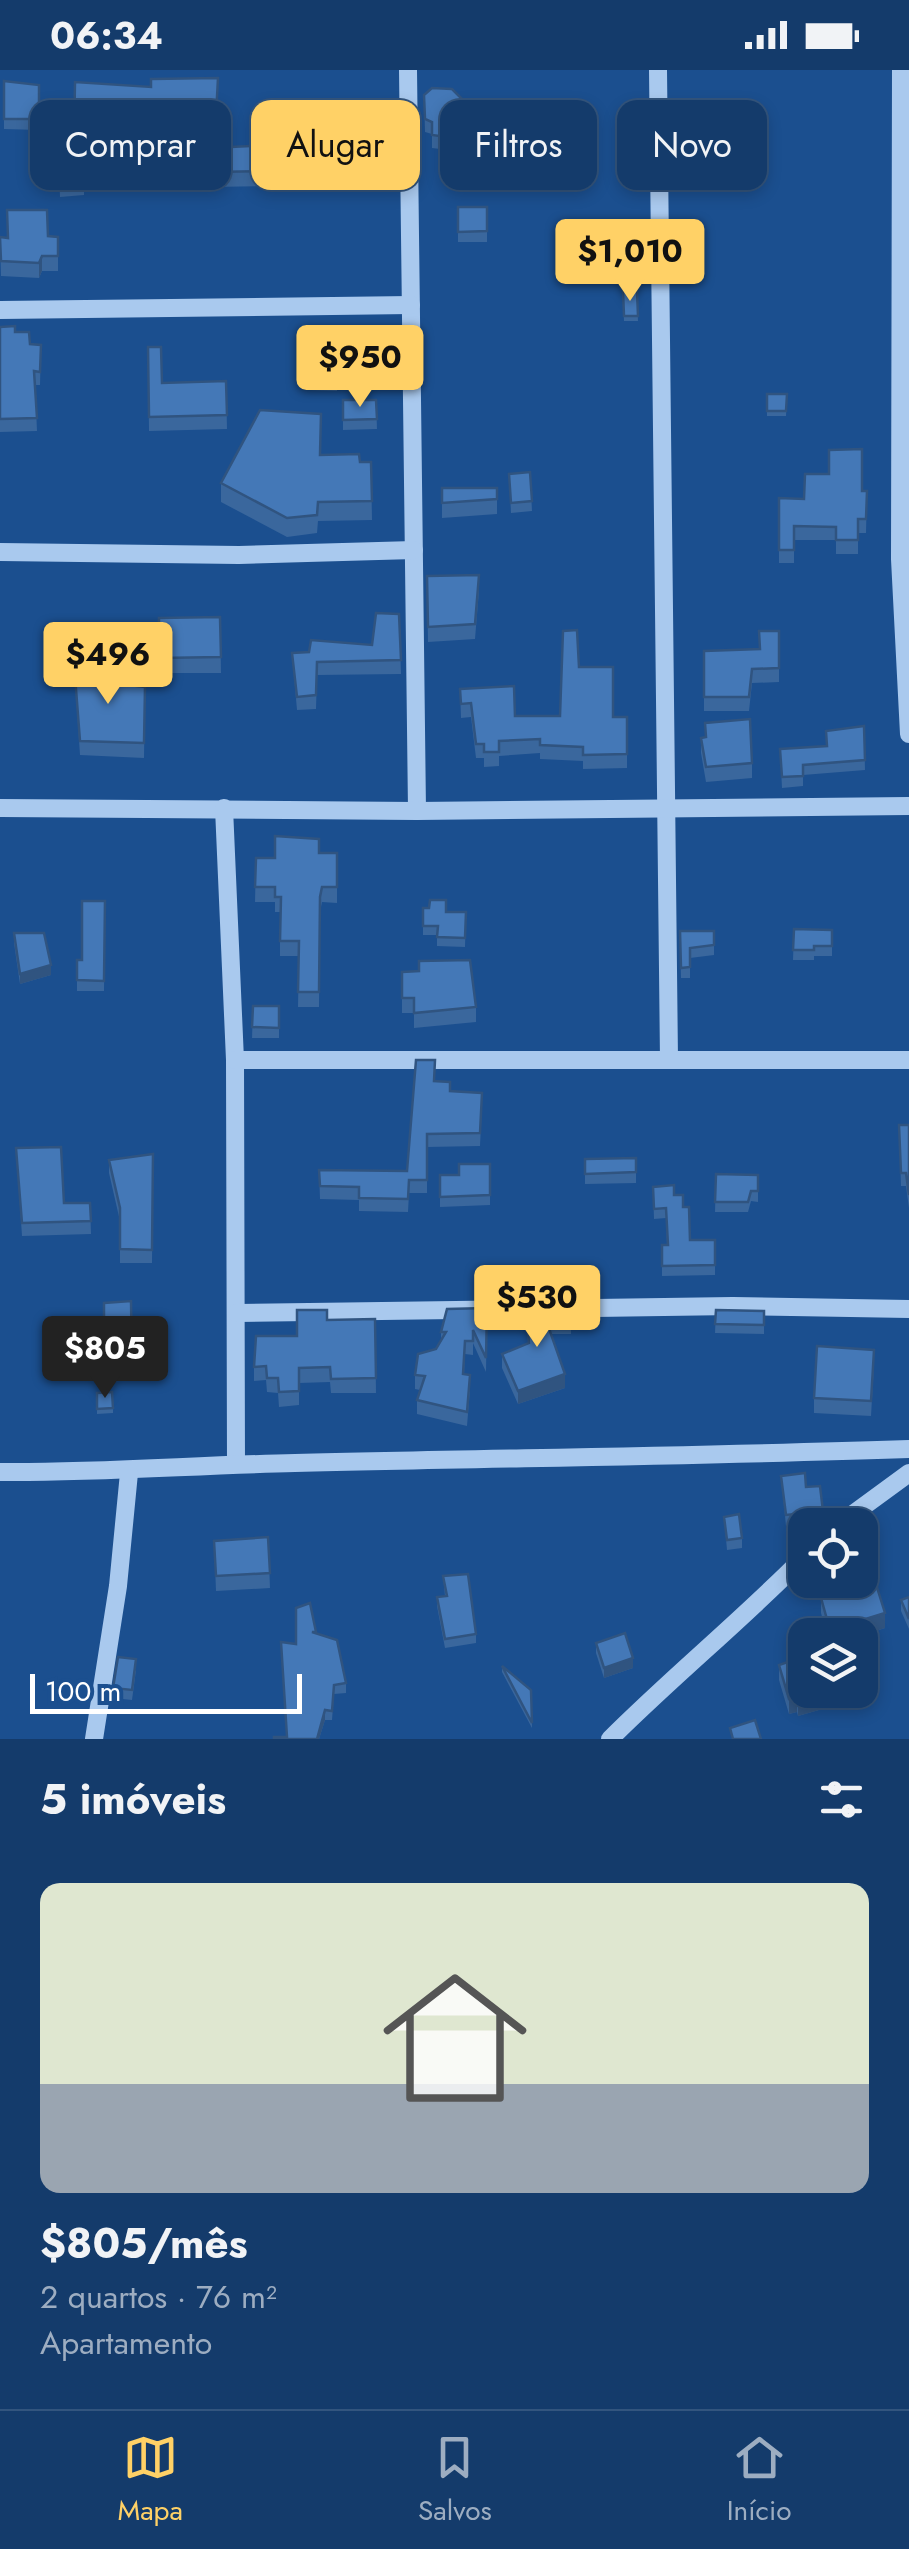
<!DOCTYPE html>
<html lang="pt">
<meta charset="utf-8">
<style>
:root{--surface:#143b6b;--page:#1d4271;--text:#f1f3f6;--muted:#9dadc1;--line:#33557e;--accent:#ffd166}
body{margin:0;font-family:Jost,sans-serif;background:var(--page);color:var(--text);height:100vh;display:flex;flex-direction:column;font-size:38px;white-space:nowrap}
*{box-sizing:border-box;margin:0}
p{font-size:32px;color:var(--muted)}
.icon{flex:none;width:55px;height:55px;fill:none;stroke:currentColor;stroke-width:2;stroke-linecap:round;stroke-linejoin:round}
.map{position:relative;height:1669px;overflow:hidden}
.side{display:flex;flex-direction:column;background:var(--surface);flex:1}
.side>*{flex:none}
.guide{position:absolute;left:30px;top:30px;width:850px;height:90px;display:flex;gap:20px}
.tools{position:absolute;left:788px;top:1438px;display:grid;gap:20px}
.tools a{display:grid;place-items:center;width:90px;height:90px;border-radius:20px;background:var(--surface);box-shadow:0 5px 15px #0003,0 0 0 2px var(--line);font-size:50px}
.scale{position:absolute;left:30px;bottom:25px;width:272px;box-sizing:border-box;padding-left:10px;border:5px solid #fff;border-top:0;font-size:28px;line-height:35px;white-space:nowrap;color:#fff;-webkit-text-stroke:8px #1b4f8f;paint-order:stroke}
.price{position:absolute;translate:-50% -85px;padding:0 22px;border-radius:10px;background:var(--accent);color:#111;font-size:32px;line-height:65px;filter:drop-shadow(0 2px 5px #0008)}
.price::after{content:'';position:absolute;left:50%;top:60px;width:30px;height:22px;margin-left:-15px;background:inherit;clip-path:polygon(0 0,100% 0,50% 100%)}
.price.active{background:#222;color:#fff}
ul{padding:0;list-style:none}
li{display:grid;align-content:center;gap:20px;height:530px;padding:0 40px}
li span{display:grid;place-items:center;height:310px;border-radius:20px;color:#555}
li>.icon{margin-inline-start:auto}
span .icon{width:180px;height:180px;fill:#fffc;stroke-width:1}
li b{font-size:42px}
h2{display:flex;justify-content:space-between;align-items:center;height:120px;padding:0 40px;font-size:42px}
.chip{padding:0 35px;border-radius:20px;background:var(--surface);box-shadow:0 5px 15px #0003,0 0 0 2px var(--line);font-size:35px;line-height:90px}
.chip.active{background:var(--accent);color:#111}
.status{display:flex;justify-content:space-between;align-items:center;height:70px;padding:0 50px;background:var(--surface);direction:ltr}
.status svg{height:28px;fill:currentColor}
.dock{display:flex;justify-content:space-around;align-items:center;height:140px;border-top:2px solid var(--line);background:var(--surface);font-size:28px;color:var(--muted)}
.dock a{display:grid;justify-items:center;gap:5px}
.dock .active{color:var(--accent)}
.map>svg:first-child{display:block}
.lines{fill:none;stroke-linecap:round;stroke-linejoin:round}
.minor{stroke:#a9c9ee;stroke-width:18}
.wall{fill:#3a679d}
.shaded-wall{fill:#305480}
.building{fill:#4478b7;stroke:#305480;stroke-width:2.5}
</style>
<div class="status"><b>06:34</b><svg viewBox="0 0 49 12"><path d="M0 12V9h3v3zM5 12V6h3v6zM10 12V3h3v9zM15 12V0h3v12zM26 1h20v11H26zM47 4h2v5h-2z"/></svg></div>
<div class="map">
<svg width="909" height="1669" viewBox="0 0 909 1669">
<rect width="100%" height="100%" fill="#1b4f8f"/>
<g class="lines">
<g class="minor">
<polyline points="408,0 417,741"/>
<polyline points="658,0 669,990"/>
<polyline points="901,0 900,489 909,664"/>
<polyline points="0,240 411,235"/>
<polyline points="0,482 239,485 414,480"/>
<polyline points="0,738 417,741 909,736"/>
<polyline points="224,738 235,990 236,1394"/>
<polyline points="235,990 909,990"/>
<polyline points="237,1243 733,1236 909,1239"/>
<path d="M0,1402C99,1403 197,1395 295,1393C500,1388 704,1386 909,1379"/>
<polyline points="838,1455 909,1403"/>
<polyline points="94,1669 118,1516 129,1403"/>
<path d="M610,1669C673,1606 742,1550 805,1486"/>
</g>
</g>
<g class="wall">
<polygon points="4,11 39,15 39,60 4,59"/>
<polygon points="75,12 218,22 215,77 269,91 267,116 211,117 210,78 162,77 160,118 141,117 142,89 146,90 146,69 103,80 74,80"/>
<polygon points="424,25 465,44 460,49 460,58 492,105 492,118 458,118 458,79 440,87 440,79 432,78 432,64 425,62"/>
<polygon points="59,105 84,115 84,125 60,127"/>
<rect x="458" y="137" width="29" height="35"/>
<polygon points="0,167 58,167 58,201 42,201 39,208 1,206"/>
<polygon points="623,221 637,221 638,251 624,251"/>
<polygon points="0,257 15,262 30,274 41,275 40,315 35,315 37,361 0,362"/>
<polygon points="148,277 162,313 226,311 227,359 149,361"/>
<polygon points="307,292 337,293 337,321 307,320"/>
<polygon points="767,324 787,324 786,346 767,346"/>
<polygon points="343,330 376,330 377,359 343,360"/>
<polygon points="320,385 360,392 371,392 372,450 318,451 317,463 287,467 221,432 221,413"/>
<polygon points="530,402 532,441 511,443 509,404"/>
<polygon points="442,418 497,418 497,444 442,448"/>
<polygon points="867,421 866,463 858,463 858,484 836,484 836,470 794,470 794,493 779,493 779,428 804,429"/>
<polygon points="427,506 479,520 475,569 428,572"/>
<polygon points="399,544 401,604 317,605 316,639 297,640 292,583 372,575"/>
<polygon points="220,547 221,603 159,603 159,548"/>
<polygon points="779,561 779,612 752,613 749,641 704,641 704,581 759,579"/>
<polygon points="73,580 89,610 145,617 144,688 80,685"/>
<polygon points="579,597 613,647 627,647 627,698 583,699 583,691 540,689 540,683 499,686 499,696 484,697 484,688 476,688 471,647 461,648 460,619 515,646 560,646"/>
<polygon points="705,653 752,693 752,708 706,712 701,683 701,668 705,667"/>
<polygon points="864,656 865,700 803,705 803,716 782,718 780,679 826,676"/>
<polygon points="319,783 337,783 337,833 322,832 320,842 319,937 298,937 299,886 280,886 280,842 275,842 275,832 255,832 256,788 275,788"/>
<polygon points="105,831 104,921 77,921 77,890 82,890"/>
<polygon points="423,838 446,842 466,842 465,877 437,876 437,865 423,865"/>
<polygon points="794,859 832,860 832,886 814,886 814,890 793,890"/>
<polygon points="680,861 714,861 714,885 690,888 690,908 681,908"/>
<polygon points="14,863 51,905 20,914 14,873"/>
<polygon points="402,902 476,937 476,952 414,958 414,943 402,943"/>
<polygon points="253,936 279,936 279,968 252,968"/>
<polygon points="435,1011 450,1021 482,1035 480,1076 427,1077 427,1123 409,1123 408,1142 359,1141 359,1130 320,1129 319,1100 407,1101"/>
<polygon points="899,1055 909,1055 909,1138 906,1116 901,1116"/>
<polygon points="16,1078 64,1133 90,1133 91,1164 22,1166"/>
<polygon points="153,1084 152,1193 120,1193 120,1151 109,1103 109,1090"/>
<polygon points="636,1088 636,1113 585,1114 585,1089"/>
<polygon points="490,1094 490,1135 440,1137 440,1105 459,1105"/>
<polygon points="716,1104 758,1105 758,1132 751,1131 748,1142 715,1142"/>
<polygon points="653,1117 674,1125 683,1137 690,1170 715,1170 715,1205 662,1206 662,1175 667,1175 666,1148 654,1149"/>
<polygon points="104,1233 132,1303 120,1311 104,1312"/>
<polygon points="571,1237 571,1264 550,1264 565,1318 518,1334 502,1298 502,1284 528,1273 526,1238"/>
<polygon points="487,1238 486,1302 473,1273 473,1285 465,1284 464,1304 470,1319 467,1356 417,1344 417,1330 420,1320 415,1319 415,1305 436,1279 441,1271 441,1262"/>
<polygon points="716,1240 764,1241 764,1264 715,1263"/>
<polygon points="375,1249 376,1323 331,1323 330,1312 299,1313 299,1335 279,1337 278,1323 267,1322 266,1310 254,1311 254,1297 297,1266 327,1250"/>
<polygon points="874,1295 871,1346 814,1343 814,1328"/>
<polygon points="97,1323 113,1338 113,1343 97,1344"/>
<polygon points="781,1406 806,1417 823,1441 823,1451 786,1456"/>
<polygon points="724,1447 742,1468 742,1478 727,1480"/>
<polygon points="268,1467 270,1518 216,1521 214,1471"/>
<polygon points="443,1506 476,1564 476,1573 445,1578 437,1536 437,1527 445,1526"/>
<polygon points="909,1527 909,1559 901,1541 901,1530"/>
<polygon points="821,1528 885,1558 860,1566 827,1565 821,1543"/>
<polygon points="310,1533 316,1564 346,1613 346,1623 334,1624 332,1650 325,1650 319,1669 287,1667 296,1574"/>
<polygon points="596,1573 633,1598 604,1608 596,1583"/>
<polygon points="779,1595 805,1620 836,1620 826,1623 826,1638 798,1646 797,1642 789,1644 779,1610"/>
<polygon points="502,1596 531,1620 532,1658 502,1602"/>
<polygon points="136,1600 132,1630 113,1628 113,1618"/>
</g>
<g class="shaded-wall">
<polygon points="465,32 465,44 460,49 460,37"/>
<polygon points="146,55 146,69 103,80 103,66"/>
<polygon points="458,67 458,79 440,87 440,74"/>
<polygon points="42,186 42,201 39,208 39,193"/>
<polygon points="51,895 51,905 20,914 20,904"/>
<polygon points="132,1288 132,1303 120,1311 120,1296"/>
<polygon points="565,1304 565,1318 518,1334 518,1321"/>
<polygon points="885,1543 885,1558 860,1566 830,1565 830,1560"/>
<polygon points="633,1588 633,1598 604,1608 604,1598"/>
<polygon points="821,1620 836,1620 826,1623 826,1638 798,1646 798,1631"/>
<polygon points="797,1627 797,1642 789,1644 789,1629"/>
<polygon points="325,1640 325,1650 319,1669 317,1669"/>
</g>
<g class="building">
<polygon points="218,8 215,65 162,64 160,105 141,104 142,89 146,90 146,55 103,66 74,66 75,12 151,17 151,9"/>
<polygon points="4,11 39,15 39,49 4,49"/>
<polygon points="432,18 452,19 465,32 460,37 460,58 489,60 492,105 458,105 458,67 440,74 440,66 432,65 432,52 425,49 424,25"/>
<polygon points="269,75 267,101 211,102 210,78"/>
<polygon points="82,93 84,115 60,117 59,95"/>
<polygon points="458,137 487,137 487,161 458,162"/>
<polygon points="7,140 47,140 48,166 58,167 58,186 42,186 39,193 1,191 0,167 8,168"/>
<polygon points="623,221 637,221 638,246 624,246"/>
<polygon points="15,256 15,262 29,262 30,274 41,275 40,302 34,301 37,348 0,349 0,257"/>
<polygon points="148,277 161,277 162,313 226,311 227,345 149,347"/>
<polygon points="307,292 337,293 337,311 307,310"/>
<polygon points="767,324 787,324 786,341 767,341"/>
<polygon points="343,330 376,330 377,349 343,350"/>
<polygon points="260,340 321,344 320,385 359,384 360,392 371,392 372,431 318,432 317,445 287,448 221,413"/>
<polygon points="862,379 862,421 867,421 866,449 858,449 858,470 836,470 836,457 794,456 794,480 779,480 779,428 804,429 805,404 829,404 829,380"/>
<polygon points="530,402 532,431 511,433 509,404"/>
<polygon points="442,418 497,418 497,429 442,433"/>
<polygon points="479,505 475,554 428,557 427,506"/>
<polygon points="376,543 399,544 401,590 317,592 316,625 297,627 292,583 309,582 311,570 372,575"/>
<polygon points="220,547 221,587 159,588 159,548"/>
<polygon points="577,560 579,597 613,597 613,647 627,647 627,684 583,685 583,677 540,675 540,669 499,671 499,682 484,682 484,674 476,674 471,633 461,634 460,619 514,616 515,646 560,646 563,561"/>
<polygon points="759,561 779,561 779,598 752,599 749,627 704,627 704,581 760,579"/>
<polygon points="89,579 88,610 145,617 144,673 80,671 73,580"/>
<polygon points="750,649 752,693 706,697 701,668 706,667 705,653"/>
<polygon points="864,656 865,690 803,695 803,706 782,707 780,679 827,676 826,661"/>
<polygon points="275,766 319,769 319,783 337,783 337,817 322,817 320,827 319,922 298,922 299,871 280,871 281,827 275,827 275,817 255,817 256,788 275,788"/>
<polygon points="430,830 446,830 446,842 466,842 465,868 437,867 438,856 423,856 423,838 429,838"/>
<polygon points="82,831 105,831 104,911 77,910 77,890 82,890"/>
<polygon points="794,859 832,860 832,876 814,876 814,880 793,880"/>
<polygon points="680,861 714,861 714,875 690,878 690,897 681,898"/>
<polygon points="14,863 44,863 51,895 20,904"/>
<polygon points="470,890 476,937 414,943 414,928 402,928 402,902 419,901 419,891"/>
<polygon points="253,936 279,936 279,958 252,957"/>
<polygon points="416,990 435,990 434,1011 450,1012 450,1021 482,1023 480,1063 427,1064 427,1110 409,1110 408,1129 359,1128 359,1117 320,1116 319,1100 407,1101"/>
<polygon points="899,1055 909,1055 909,1125 906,1103 901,1103"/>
<polygon points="61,1077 64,1133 90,1133 91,1151 22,1153 16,1078"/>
<polygon points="153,1084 152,1180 120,1179 120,1138 109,1090"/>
<polygon points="636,1088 636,1102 585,1104 585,1089"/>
<polygon points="459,1094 490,1094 490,1125 440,1127 440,1105 459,1105"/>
<polygon points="716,1104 758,1105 758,1121 751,1121 748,1132 715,1132"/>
<polygon points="674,1115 674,1125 683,1125 683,1137 689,1137 690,1170 715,1170 715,1195 662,1196 662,1175 668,1175 666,1138 654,1139 653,1117"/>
<polygon points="131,1231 132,1288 120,1296 104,1296 104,1233"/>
<polygon points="571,1237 571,1250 546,1250 565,1304 518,1321 502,1284 529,1273 526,1238"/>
<polygon points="487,1238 486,1288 473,1260 473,1271 465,1271 463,1304 470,1305 467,1342 417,1330 425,1306 415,1305 418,1284 436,1279 446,1262 441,1262 447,1239"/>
<polygon points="297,1240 327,1240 327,1250 375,1249 376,1308 331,1309 330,1297 299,1298 299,1321 279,1322 278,1308 267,1308 266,1296 254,1297 256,1266 297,1266"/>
<polygon points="716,1240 764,1241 764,1255 715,1254"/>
<polygon points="817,1276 874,1280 871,1331 814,1328"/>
<polygon points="112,1322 113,1338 97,1339 97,1323"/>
<polygon points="805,1403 806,1417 820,1416 823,1441 786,1445 781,1406"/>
<polygon points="739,1444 742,1468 727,1470 724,1447"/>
<polygon points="268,1467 270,1503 216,1506 214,1471"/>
<polygon points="468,1504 476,1564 445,1569 437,1527 447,1526 443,1506"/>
<polygon points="875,1511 885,1543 830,1560 821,1528"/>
<polygon points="909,1527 909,1549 901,1530"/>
<polygon points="310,1533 316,1562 312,1562 337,1570 346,1613 334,1615 332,1641 325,1640 317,1669 274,1669 274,1667 287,1667 281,1572 296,1574 296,1538"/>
<polygon points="625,1563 633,1588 604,1598 596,1573"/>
<polygon points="805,1586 805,1620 825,1620 826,1623 798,1631 797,1627 789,1629 779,1595"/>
<polygon points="118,1587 136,1589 132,1620 113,1618"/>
<polygon points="502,1596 531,1620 532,1653"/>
<polygon points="755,1650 761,1669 733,1669 730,1658"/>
</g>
</svg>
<div class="tools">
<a><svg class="icon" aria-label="locate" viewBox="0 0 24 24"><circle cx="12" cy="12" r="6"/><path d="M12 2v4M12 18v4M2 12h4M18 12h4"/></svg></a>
<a><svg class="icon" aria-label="layers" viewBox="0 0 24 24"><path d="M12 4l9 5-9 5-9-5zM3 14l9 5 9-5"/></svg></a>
</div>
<div class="scale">100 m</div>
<b class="price" style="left:630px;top:234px">$1,010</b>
<b class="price" style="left:360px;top:340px">$950</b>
<b class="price" style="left:108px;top:637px">$496</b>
<b class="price" style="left:537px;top:1280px">$530</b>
<b class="price active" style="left:105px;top:1331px">$805</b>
<div class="guide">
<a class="chip">Comprar</a>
<a class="chip active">Alugar</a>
<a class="chip">Filtros</a>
<a class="chip">Novo</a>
</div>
</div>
<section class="side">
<h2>5 imóveis<svg class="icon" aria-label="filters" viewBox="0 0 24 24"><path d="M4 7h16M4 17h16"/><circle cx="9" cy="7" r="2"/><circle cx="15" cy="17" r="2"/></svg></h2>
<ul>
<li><span style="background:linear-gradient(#dfe7d0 65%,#9aa5b1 0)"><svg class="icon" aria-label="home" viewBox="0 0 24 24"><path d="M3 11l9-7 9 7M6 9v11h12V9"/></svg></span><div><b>$805/mês</b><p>2 quartos · 76 m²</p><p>Apartamento</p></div></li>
</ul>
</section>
<nav class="dock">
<a class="active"><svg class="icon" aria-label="map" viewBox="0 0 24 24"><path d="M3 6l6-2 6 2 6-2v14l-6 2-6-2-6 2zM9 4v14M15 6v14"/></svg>Mapa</a>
<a><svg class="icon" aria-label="saved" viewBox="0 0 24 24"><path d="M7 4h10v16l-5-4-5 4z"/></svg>Salvos</a>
<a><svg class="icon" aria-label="home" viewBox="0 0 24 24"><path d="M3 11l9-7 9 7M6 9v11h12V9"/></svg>Início</a>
</nav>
